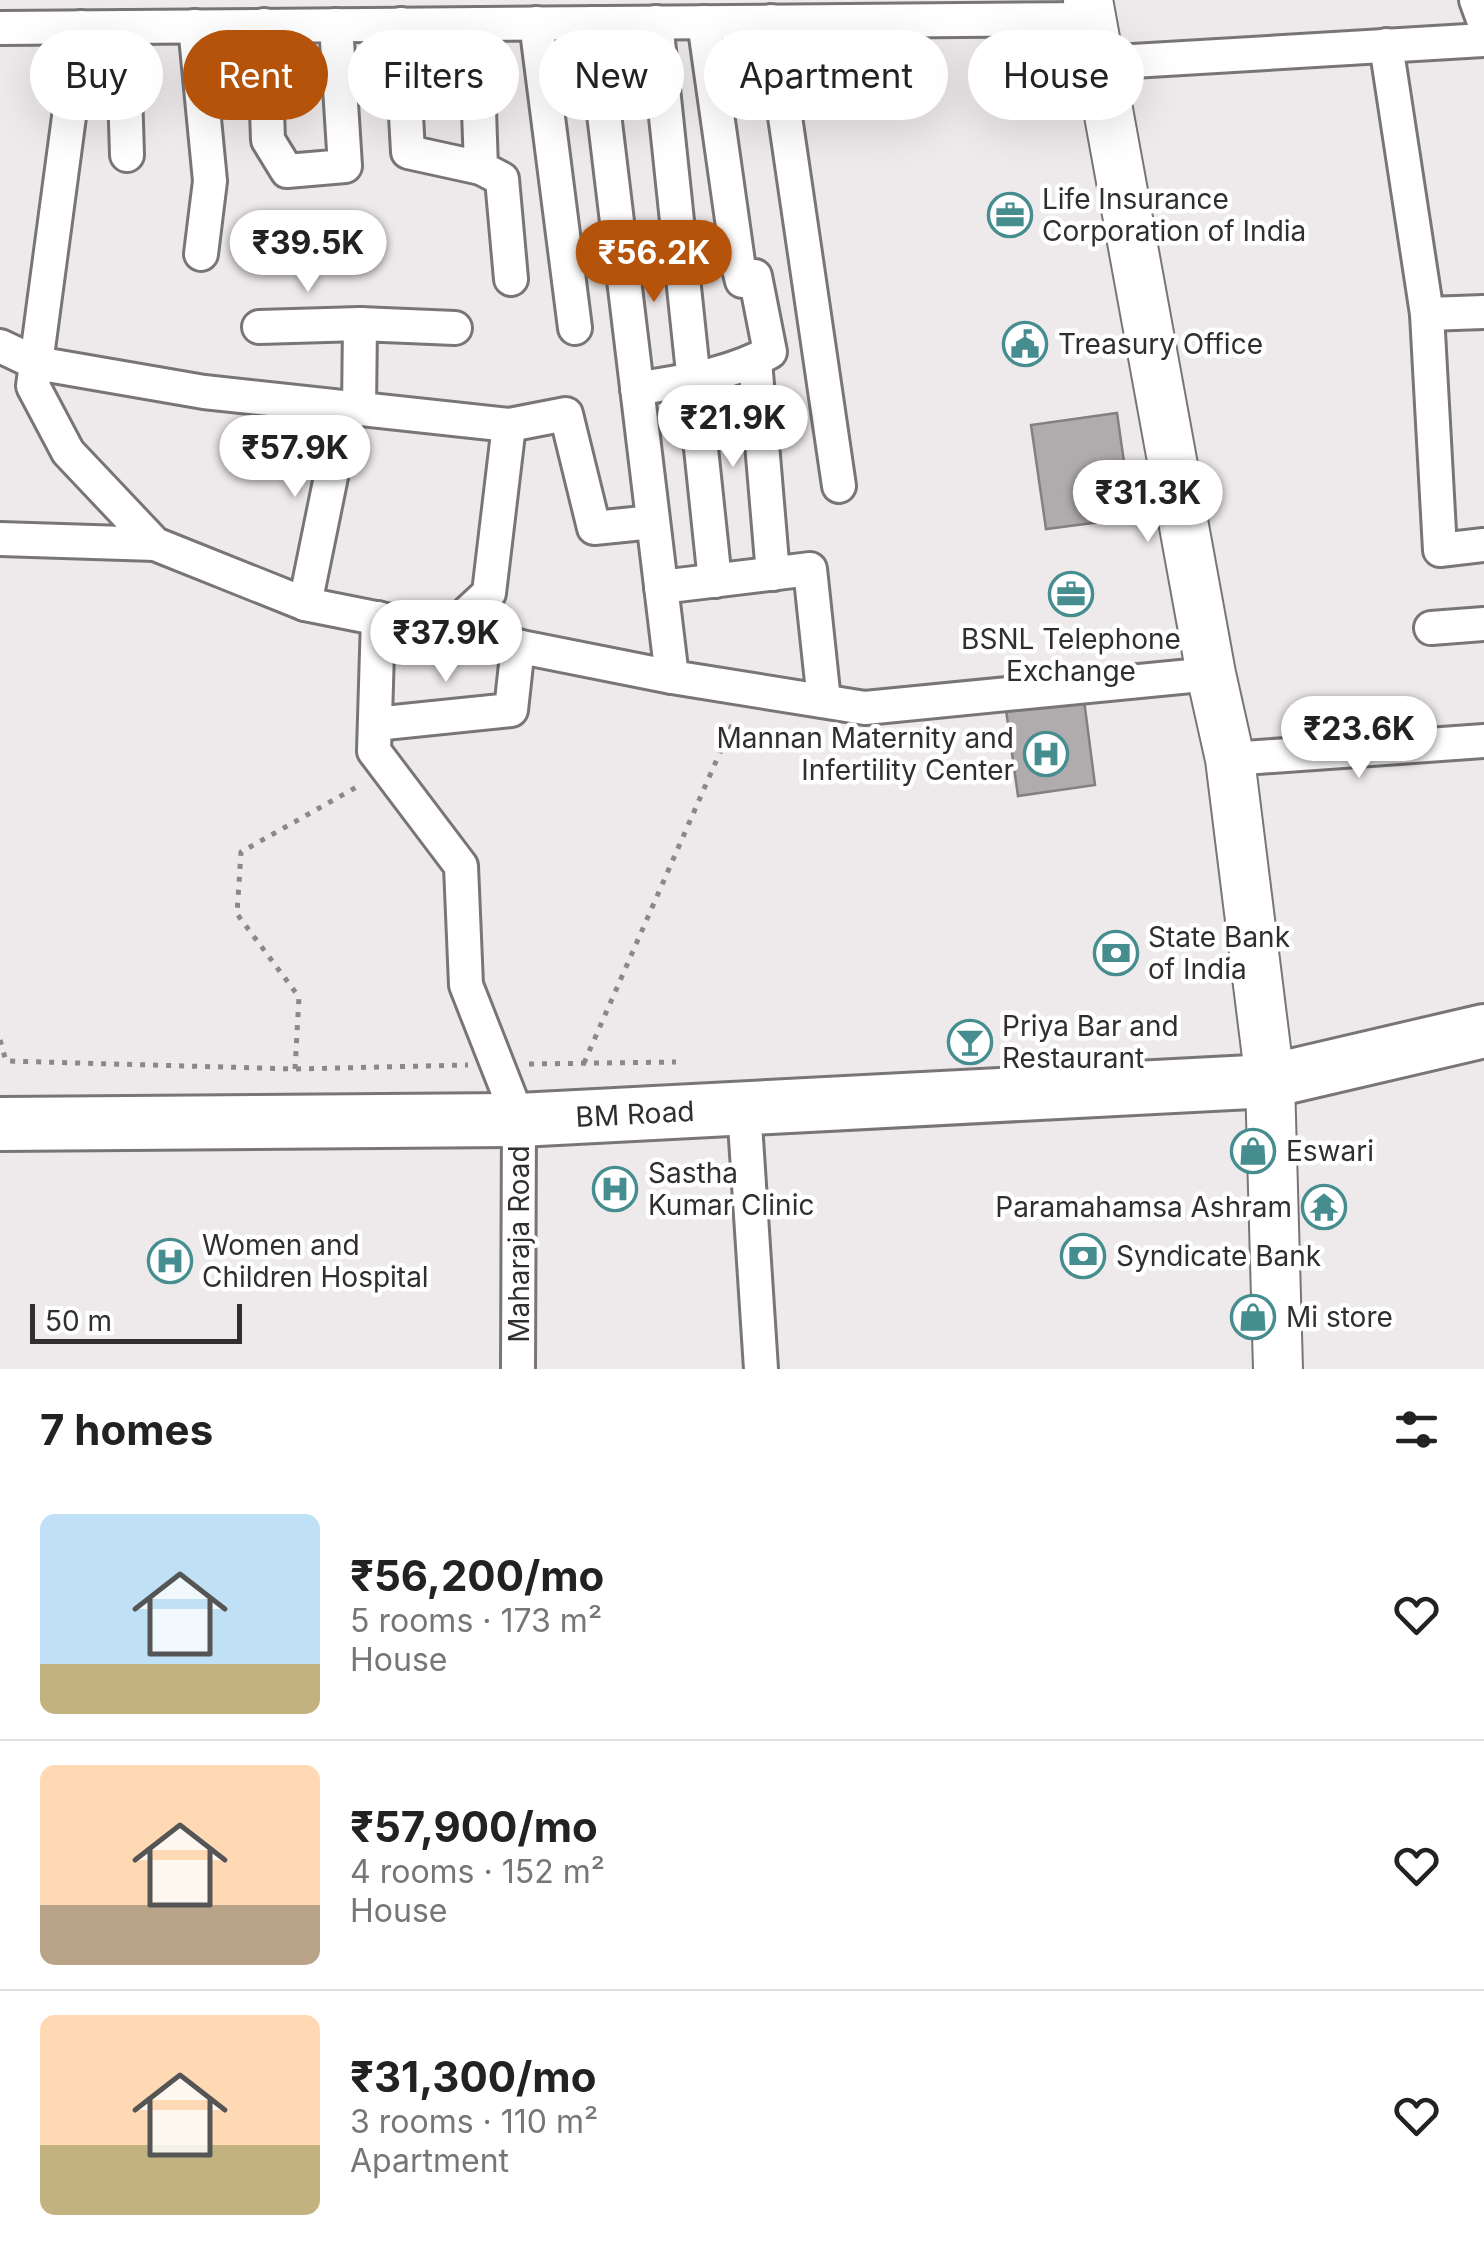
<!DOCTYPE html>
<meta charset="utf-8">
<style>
:root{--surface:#fff;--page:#f2f2f2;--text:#222;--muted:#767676;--line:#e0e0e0;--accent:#b45309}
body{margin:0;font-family:Inter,sans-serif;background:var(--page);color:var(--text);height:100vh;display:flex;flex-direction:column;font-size:38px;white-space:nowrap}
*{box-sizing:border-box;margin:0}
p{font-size:32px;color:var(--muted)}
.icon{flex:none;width:55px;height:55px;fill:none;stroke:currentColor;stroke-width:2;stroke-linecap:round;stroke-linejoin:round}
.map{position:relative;height:1369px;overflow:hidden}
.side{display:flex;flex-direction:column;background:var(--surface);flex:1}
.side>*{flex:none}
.guide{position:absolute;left:30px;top:30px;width:1425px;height:90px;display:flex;gap:20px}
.scale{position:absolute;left:30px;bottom:25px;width:212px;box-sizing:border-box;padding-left:10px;border:5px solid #302e2f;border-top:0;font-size:28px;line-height:35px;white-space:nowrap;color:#302e2f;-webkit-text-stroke:8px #fff;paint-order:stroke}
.price{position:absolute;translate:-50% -85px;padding:0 22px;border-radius:35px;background:#fff;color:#222;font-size:32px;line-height:65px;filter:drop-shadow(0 2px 5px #0008)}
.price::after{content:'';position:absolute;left:50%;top:60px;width:30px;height:22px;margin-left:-15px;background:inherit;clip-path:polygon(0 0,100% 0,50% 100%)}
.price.active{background:var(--accent);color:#fff}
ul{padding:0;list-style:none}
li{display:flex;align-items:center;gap:30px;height:250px;padding:0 40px}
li+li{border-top:2px solid var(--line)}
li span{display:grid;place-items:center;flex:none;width:280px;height:200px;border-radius:15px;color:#555}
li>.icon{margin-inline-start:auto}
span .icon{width:120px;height:120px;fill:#fffc;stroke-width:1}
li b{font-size:42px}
h2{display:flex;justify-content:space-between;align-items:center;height:120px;padding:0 40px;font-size:42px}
.tag{padding:0 35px;border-radius:45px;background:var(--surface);box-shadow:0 10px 40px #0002;font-size:35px;line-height:90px}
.tag.active{background:var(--accent);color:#fff}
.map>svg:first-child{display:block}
.building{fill:#b0abad;stroke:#847f81;stroke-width:2.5}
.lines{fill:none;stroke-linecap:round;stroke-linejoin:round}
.minor-casing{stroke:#797576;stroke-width:38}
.secondary-casing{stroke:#797576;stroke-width:52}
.primary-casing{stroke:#797576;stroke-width:58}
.path{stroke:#8c8889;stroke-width:5;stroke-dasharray:5 8;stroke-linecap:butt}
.minor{stroke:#fff;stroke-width:32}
.secondary{stroke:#fff;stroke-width:48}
.primary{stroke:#fff;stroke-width:52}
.labels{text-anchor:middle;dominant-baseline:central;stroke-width:9;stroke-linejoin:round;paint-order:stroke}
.poi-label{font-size:28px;fill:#302e2f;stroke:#fff;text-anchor:start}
.street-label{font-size:28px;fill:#302e2f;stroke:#fff}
</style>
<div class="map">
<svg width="1484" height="1369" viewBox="0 0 1484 1369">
<rect width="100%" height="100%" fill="#eee9ea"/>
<g class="building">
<polygon points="1117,413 1132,518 1046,529 1031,425"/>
<polygon points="1084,700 1095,785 1018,796 1006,710"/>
</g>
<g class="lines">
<defs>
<g id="minor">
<polyline points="1476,0 1484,22"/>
<polyline points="771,21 839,486"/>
<polyline points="656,22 715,581"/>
<polyline points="536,23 575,328"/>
<polyline points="593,23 672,677 865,708 1211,674"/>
<polyline points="401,24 408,152 481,168"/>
<polyline points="476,24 481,168 502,179 511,279"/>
<polyline points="264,25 268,140 287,171 345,166 336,25"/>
<polyline points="195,26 210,181 201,254"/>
<polyline points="81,27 33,386 68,452 155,544 305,604 672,677"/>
<polyline points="123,27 127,155"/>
<polyline points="0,28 1091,19"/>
<polyline points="1386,45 1427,314 1440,550 1484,545"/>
<polyline points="1099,63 1484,40"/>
<polyline points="1427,314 1484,312"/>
<polyline points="259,327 360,324"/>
<polyline points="0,346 36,363 204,392 509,425 566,414 594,528 653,522"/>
<polyline points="755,361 773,574"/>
<path d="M637,389C681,381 730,375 770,352L755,276L742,281L739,269L704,22"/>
<polyline points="359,409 360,324 455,328"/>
<polyline points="0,539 155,544"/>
<polyline points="661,587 810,569 824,701"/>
<polyline points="305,604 345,408"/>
<polyline points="378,618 374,751 461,866 466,985 519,1120 518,1369"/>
<polyline points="1431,628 1484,624"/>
<polyline points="447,632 489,593 509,425"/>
<polyline points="375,724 511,710 518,646"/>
<polyline points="1230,759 1484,741"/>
<polyline points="744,1108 761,1369"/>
</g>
<polyline id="secondary" points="1088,0 1211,674 1230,759 1270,1081 1278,1369"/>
<polyline id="primary" points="0,1124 519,1120 1270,1081 1484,1031"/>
</defs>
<use href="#minor" class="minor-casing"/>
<use href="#secondary" class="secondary-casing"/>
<use href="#primary" class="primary-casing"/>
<g class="path">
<polyline points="0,1040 6,1061 295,1069 468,1065"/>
<polyline points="584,1063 735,718"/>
<polyline points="529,1064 676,1062"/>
<polyline points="295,1069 299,997 237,914 241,852 362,784"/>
</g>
<use href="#minor" class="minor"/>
<use href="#secondary" class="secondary"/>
<use href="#primary" class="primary"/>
</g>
<defs>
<symbol id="office-ring" viewBox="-11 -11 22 22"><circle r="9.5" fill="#fff" stroke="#458d8f" stroke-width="1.5"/><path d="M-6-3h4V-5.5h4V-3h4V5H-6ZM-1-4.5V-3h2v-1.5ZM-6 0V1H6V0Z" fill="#458d8f"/></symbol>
<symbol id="civic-ring" viewBox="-11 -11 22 22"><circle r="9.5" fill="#fff" stroke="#458d8f" stroke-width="1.5"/><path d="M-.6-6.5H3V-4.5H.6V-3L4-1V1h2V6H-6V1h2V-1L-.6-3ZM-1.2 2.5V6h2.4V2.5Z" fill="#458d8f"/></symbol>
<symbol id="hospital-ring" viewBox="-11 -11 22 22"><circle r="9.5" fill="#fff" stroke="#458d8f" stroke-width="1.5"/><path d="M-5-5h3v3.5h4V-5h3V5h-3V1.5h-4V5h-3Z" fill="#458d8f"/></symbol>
<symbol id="bank-ring" viewBox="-11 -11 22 22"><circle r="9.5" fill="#fff" stroke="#458d8f" stroke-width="1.5"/><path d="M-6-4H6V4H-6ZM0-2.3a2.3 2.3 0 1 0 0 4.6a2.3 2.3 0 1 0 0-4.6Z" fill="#458d8f"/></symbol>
<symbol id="bar-ring" viewBox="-11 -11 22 22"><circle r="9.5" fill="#fff" stroke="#458d8f" stroke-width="1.5"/><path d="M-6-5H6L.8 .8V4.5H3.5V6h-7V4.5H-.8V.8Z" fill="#458d8f"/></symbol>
<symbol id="shop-ring" viewBox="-11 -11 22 22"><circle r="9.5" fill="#fff" stroke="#458d8f" stroke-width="1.5"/><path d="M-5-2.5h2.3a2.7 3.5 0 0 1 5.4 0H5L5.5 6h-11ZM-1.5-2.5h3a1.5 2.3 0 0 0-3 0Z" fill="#458d8f"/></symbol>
<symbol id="temple-ring" viewBox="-11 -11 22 22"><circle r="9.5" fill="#fff" stroke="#458d8f" stroke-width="1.5"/><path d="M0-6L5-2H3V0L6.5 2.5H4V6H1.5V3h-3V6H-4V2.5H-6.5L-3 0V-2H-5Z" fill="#458d8f"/></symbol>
</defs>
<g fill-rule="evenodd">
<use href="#office-ring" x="985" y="190" width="50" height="50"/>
<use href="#civic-ring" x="1000" y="319" width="50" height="50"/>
<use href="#office-ring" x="1046" y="569" width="50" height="50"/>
<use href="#hospital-ring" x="1021" y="729" width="50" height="50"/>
<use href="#bank-ring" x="1091" y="928" width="50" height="50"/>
<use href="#bar-ring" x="945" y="1017" width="50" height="50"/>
<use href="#shop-ring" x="1228" y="1126" width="50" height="50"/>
<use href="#hospital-ring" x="590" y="1164" width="50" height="50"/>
<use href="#temple-ring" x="1299" y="1182" width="50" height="50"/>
<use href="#bank-ring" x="1058" y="1231" width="50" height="50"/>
<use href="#hospital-ring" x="145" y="1236" width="50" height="50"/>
<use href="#shop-ring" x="1228" y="1292" width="50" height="50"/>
</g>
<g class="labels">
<g class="poi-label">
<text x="1042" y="199">Life Insurance<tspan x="1042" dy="32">Corporation of India</tspan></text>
<text x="1058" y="344">Treasury Office</text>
<text x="1071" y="639" text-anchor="middle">BSNL Telephone<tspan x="1071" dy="32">Exchange</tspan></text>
<text x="1014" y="738" text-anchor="end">Mannan Maternity and<tspan x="1014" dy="32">Infertility Center</tspan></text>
<text x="1148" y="937">State Bank<tspan x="1148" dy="32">of India</tspan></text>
<text x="1002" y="1026">Priya Bar and<tspan x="1002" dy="32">Restaurant</tspan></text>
<text x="1286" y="1151">Eswari</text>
<text x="648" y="1173">Sastha<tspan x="648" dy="32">Kumar Clinic</tspan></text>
<text x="1292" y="1207" text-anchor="end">Paramahamsa Ashram</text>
<text x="202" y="1245">Women and<tspan x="202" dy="32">Children Hospital</tspan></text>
<text x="1116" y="1256">Syndicate Bank</text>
<text x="1286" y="1317">Mi store</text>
</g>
<g class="street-label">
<text transform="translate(635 1114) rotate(-3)">BM Road</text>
<text transform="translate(519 1244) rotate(-90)">Maharaja Road</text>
</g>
</g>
</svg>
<div class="scale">50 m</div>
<b class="price" style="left:308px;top:295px">₹39.5K</b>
<b class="price active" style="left:654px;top:305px">₹56.2K</b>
<b class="price" style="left:733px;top:470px">₹21.9K</b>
<b class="price" style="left:295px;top:500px">₹57.9K</b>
<b class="price" style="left:1148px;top:545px">₹31.3K</b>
<b class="price" style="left:446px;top:685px">₹37.9K</b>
<b class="price" style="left:1359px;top:781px">₹23.6K</b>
<div class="guide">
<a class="tag">Buy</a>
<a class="tag active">Rent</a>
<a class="tag">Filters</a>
<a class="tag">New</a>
<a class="tag">Apartment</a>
<a class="tag">House</a>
</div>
</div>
<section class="side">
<h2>7 homes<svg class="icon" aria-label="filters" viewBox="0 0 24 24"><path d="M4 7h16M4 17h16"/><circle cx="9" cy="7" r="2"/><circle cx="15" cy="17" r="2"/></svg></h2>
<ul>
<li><span style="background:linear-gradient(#bfe0f5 75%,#c2b280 0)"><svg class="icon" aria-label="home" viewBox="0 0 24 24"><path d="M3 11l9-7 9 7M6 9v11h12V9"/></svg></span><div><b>₹56,200/mo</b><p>5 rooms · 173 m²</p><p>House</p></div><svg class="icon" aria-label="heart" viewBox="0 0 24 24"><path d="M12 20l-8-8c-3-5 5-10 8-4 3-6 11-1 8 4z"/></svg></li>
<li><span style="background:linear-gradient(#ffd9b3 70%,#b9a48a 0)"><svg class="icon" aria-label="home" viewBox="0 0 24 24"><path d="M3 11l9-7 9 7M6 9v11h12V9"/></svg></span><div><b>₹57,900/mo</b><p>4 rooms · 152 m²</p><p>House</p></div><svg class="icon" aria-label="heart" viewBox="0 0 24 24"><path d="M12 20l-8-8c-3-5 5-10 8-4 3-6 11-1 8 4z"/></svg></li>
<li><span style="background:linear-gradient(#ffd9b3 65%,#c2b280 0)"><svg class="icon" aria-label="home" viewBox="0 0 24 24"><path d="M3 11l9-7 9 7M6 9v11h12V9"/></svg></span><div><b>₹31,300/mo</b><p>3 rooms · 110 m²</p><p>Apartment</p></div><svg class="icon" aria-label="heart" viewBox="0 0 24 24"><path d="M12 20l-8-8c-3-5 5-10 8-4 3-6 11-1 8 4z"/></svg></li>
</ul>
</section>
